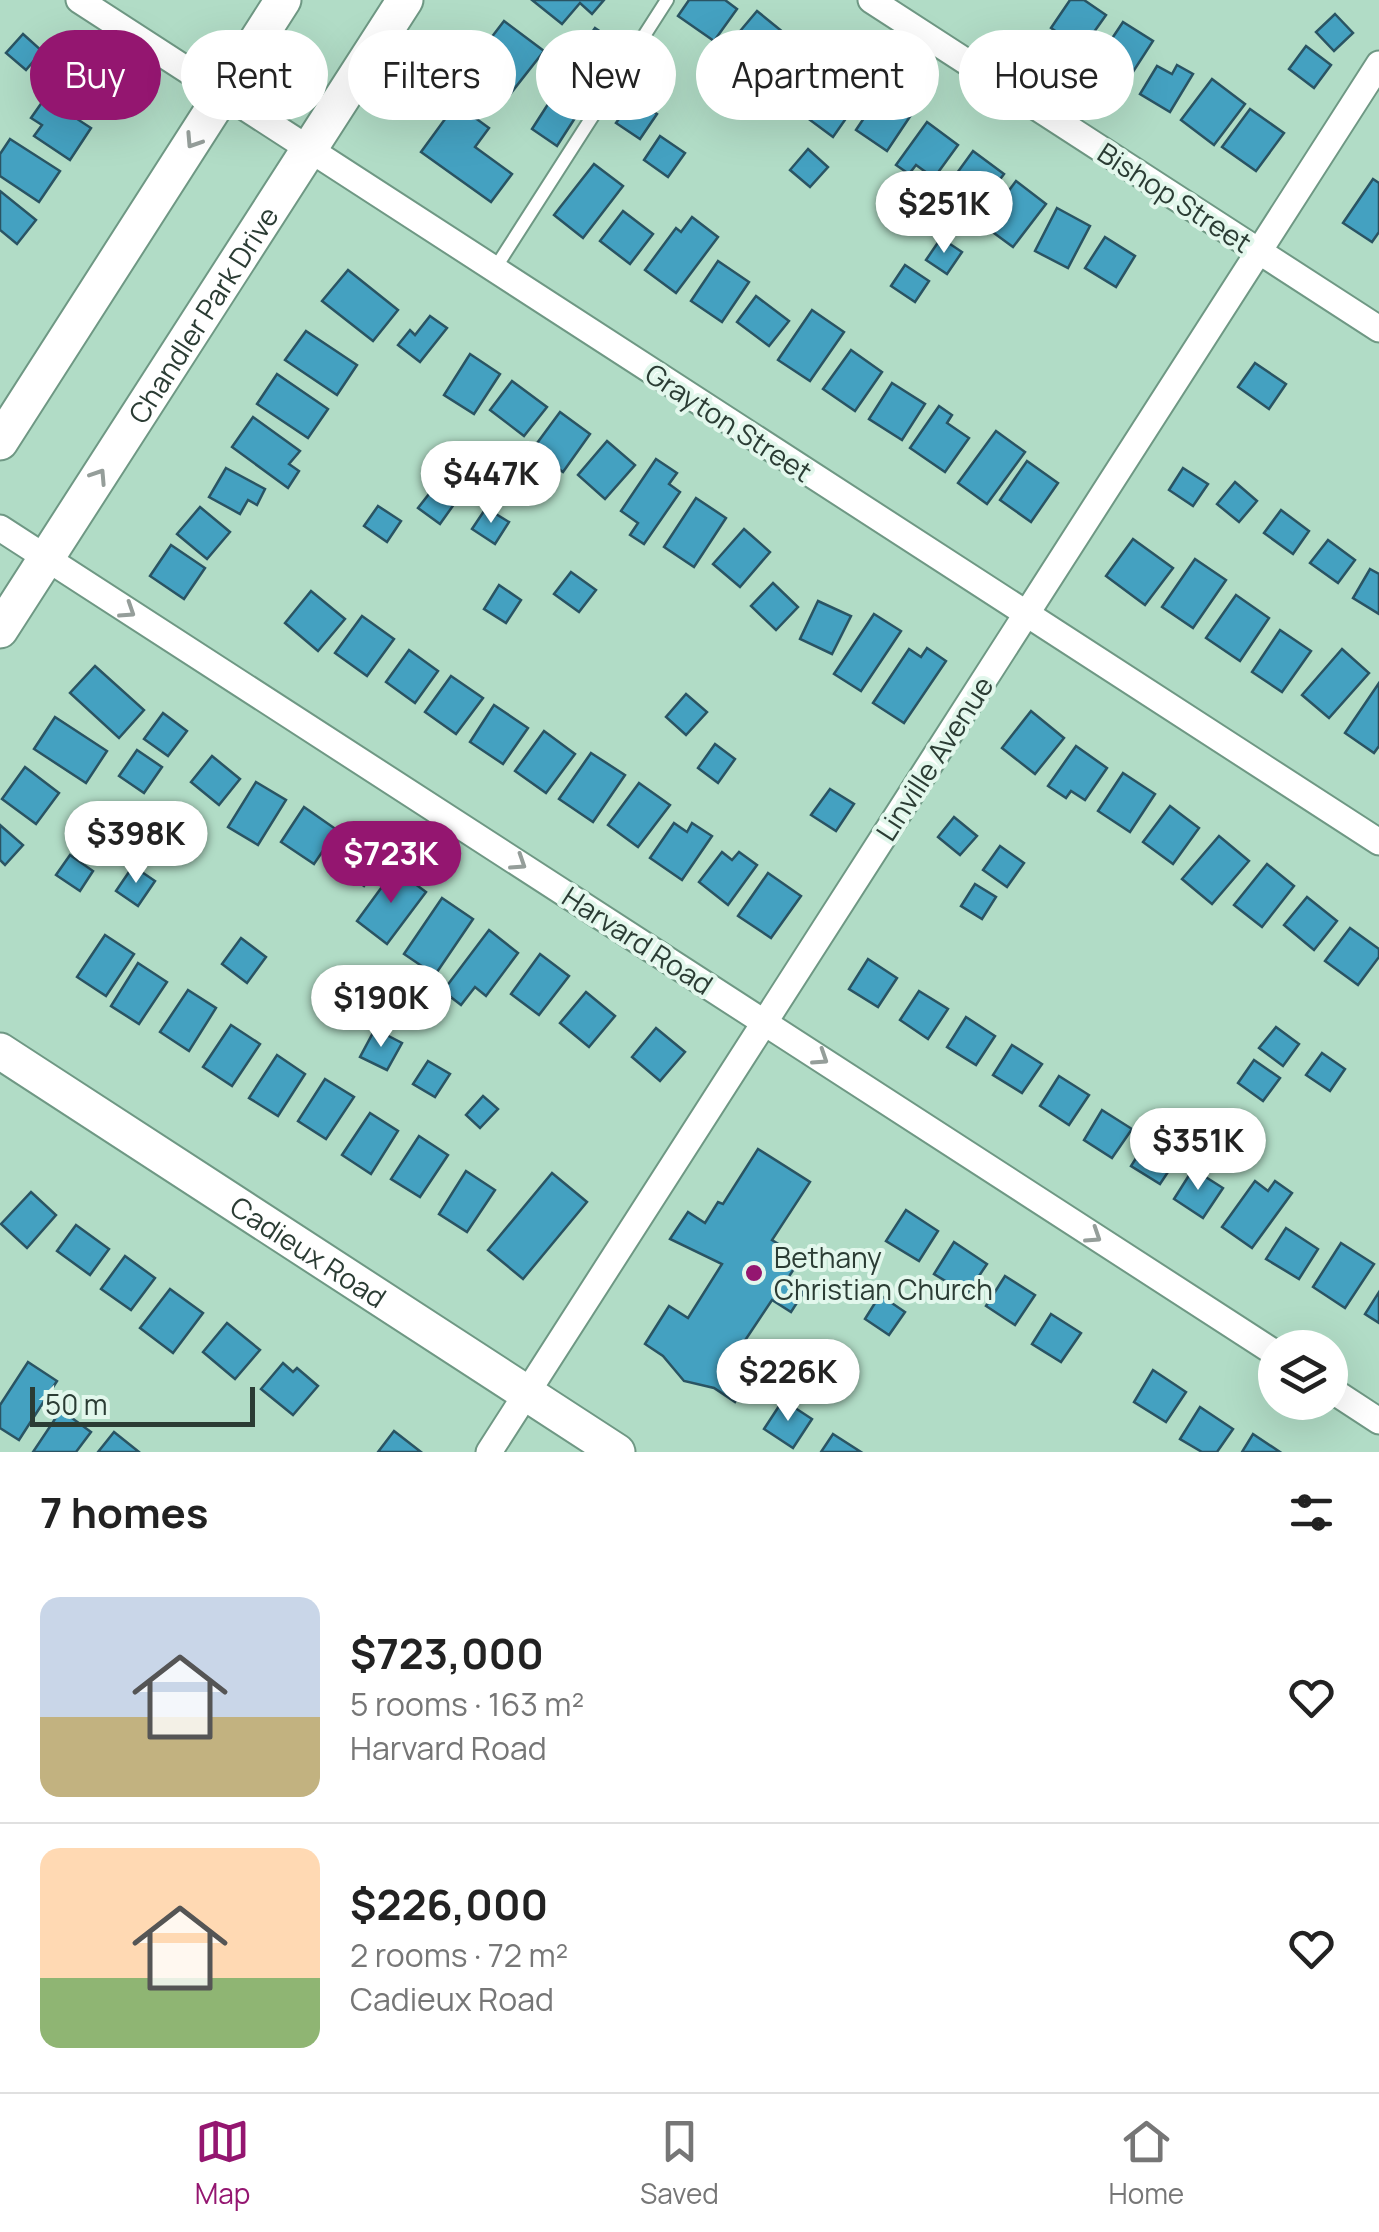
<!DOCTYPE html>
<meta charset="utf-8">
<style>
:root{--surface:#fff;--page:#f2f2f2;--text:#222;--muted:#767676;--line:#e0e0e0;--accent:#941670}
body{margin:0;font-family:Manrope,sans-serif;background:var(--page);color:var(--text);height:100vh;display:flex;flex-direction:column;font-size:38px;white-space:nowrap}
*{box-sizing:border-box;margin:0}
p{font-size:32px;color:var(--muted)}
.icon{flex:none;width:55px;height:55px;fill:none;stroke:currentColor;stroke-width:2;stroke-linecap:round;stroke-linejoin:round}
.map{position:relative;height:1452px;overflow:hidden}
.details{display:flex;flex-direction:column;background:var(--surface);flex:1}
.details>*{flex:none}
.hud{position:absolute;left:30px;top:30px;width:1320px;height:90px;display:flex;gap:20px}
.fabs{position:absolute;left:1258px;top:1330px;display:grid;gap:20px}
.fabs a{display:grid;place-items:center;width:90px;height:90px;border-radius:50%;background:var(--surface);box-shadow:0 10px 40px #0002;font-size:50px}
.scale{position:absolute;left:30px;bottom:25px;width:225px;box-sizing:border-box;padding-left:10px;border:5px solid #2b3c34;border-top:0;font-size:28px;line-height:35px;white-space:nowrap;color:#2b3c34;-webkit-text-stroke:8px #e2f7ec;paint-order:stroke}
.price{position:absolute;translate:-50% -85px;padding:0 22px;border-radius:35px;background:#fff;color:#222;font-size:32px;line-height:65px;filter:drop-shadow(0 2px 5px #0008)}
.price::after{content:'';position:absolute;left:50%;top:60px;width:30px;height:22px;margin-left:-15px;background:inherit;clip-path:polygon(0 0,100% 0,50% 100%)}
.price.current{background:var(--accent);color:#fff}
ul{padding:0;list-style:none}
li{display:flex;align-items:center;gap:30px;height:250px;padding:0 40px}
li+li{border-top:2px solid var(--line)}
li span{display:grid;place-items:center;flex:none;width:280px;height:200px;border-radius:20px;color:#555}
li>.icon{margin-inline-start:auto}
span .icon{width:120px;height:120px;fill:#fffc;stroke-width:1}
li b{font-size:42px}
h2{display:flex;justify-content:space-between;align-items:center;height:120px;padding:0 40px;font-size:42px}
.tag{padding:0 35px;border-radius:45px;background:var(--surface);box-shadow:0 10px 40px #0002;font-size:35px;line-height:90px}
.tag.current{background:var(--accent);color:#fff}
.menu{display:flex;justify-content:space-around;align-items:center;height:140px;border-top:2px solid var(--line);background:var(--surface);font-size:28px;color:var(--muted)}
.menu a{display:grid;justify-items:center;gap:5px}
.menu .current{color:var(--accent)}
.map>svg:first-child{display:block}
.building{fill:#44a1c1;stroke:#2a5463;stroke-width:2.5}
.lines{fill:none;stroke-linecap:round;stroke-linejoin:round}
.lane-casing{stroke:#6f9884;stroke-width:16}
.street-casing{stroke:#6f9884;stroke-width:29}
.secondary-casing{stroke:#6f9884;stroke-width:39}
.lane{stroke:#fff;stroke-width:12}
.street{stroke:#fff;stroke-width:25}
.secondary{stroke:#fff;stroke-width:35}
.oneway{stroke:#959e9a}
.poi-dot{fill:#941670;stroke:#e2f7ec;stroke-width:4}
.labels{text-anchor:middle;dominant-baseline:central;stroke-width:8;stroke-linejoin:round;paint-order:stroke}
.street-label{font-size:28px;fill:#2b3c34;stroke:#e2f7ec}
.poi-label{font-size:28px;fill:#2b3c34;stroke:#e2f7ec;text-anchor:start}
</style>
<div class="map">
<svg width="1379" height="1452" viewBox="0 0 1379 1452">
<rect width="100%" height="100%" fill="#b1dcc6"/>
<g class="building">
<polygon points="532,0 604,0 592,14 580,3 562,24"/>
<polygon points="689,0 725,0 737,9 714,41 678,16"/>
<polygon points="1070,0 1084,0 1106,15 1082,49 1051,28"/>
<polygon points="757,11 784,33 757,66 730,43"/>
<polygon points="1335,14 1353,33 1334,51 1316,32"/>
<polygon points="504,21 544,51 504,102 465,72"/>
<polygon points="1123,22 1153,41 1129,78 1099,58"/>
<polygon points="595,28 625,48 606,76 576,55"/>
<polygon points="799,32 822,56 810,69 819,77 801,96 768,64"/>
<polygon points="23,34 42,51 26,70 6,53"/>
<polygon points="1306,46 1331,65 1314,88 1289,69"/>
<polygon points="80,57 118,85 94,117 56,89"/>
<polygon points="838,65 868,87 833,137 802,114"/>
<polygon points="1177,65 1193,74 1170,112 1140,94 1157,66 1172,74"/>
<polygon points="1212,79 1245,104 1214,145 1181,120"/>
<polygon points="880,94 911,115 887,151 856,130"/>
<polygon points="45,98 91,128 70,160 34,136 42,125 31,118"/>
<polygon points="634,98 657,114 640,139 616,123"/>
<polygon points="550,101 575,118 557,146 532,129"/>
<polygon points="456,104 489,128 475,147 512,174 491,202 421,152"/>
<polygon points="1250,109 1284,133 1256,171 1222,147"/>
<polygon points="927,122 958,145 934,178 916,165 909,174 896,165"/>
<polygon points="660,136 685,153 668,177 644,160"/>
<polygon points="10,139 60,171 39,202 0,176 0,154"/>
<polygon points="808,149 828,167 810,187 790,170"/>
<polygon points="973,151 1004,174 980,206 965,194 958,202 944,191"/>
<polygon points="594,164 623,186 583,238 554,215"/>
<polygon points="1373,179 1379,183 1379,232 1372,242 1343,223"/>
<polygon points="1016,181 1046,204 1013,247 983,225"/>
<polygon points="0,191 36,220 17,244 0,230"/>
<polygon points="1057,208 1090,226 1068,268 1035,251"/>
<polygon points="623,211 653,234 630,264 600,241"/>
<polygon points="692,217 718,237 676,293 645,270 676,228 681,232"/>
<polygon points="1105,237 1135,256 1116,287 1085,268"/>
<polygon points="941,238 962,252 947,274 926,260"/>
<polygon points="718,261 749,282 722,322 691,301"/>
<polygon points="905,265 929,281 915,302 891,286"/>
<polygon points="348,270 398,310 373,341 322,301"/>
<polygon points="756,296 789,321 769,346 737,322"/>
<polygon points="812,310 844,332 810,381 778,360"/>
<polygon points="430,316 447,328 420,362 398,345 410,330 415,335"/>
<polygon points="306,331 357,365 337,395 285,360"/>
<polygon points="851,350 882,372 855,411 823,389"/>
<polygon points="470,354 500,374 474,414 444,395"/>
<polygon points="1255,363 1286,384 1269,409 1238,387"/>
<polygon points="277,374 328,409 308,438 257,404"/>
<polygon points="512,381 547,407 524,436 490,410"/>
<polygon points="892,383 925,404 902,440 869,419"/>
<polygon points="939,406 952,415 947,423 969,438 945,472 910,448"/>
<polygon points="560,412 590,434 563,472 532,450"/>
<polygon points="253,417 300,451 289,464 299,471 288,488 232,447"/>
<polygon points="996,431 1025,452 987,504 958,483"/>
<polygon points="607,441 635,465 605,499 578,475"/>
<polygon points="656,459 677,473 669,484 680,492 644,544 630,535 638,523 621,511"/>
<polygon points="1027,461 1058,483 1031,522 1000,500"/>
<polygon points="226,468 265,489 257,505 248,500 240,514 209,497"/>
<polygon points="1183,468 1208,484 1193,506 1169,490"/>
<polygon points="1235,482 1257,501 1239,522 1217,504"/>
<polygon points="436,485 457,500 440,524 418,508"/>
<polygon points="696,498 726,518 694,567 664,547"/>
<polygon points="378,506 401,521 387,542 364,526"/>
<polygon points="200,507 230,532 207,559 177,534"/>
<polygon points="486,508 509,522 495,544 472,529"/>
<polygon points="1281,510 1309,531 1293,554 1264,533"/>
<polygon points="744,529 770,552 740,587 713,564"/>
<polygon points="1133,539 1173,568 1145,605 1106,576"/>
<polygon points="1328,540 1355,560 1338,583 1310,563"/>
<polygon points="171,545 205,568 184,599 150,576"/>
<polygon points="1195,559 1226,580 1193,628 1162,607"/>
<polygon points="1370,569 1379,574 1379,614 1353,598"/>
<polygon points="571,572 596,590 579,612 554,594"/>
<polygon points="773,583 798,607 776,630 751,606"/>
<polygon points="499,585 521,600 506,623 484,609"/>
<polygon points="311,591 345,619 318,651 285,623"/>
<polygon points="1236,595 1269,618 1240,661 1206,638"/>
<polygon points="818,601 851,616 832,654 800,639"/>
<polygon points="874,614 901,631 861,691 834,674"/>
<polygon points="362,616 394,639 367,676 335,653"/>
<polygon points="1280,630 1311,651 1282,692 1252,672"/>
<polygon points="927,648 946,661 904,723 873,703 909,649 921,657"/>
<polygon points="1342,649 1369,673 1329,718 1302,695"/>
<polygon points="409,650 438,671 415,703 386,682"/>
<polygon points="95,666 144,710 119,738 70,693"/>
<polygon points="451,676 483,698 456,734 425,712"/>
<polygon points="1379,683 1379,746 1374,753 1345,733"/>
<polygon points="686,694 707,712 686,735 666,717"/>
<polygon points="494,705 528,728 503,764 470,742"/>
<polygon points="1031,711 1064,738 1035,774 1002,748"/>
<polygon points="163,713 187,731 168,756 144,739"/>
<polygon points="55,717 107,751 86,783 34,749"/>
<polygon points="544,731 575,754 546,793 515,771"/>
<polygon points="715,744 735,759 718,783 698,768"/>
<polygon points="1076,746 1107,768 1085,800 1071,791 1066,798 1048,786"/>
<polygon points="137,750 162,767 144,793 119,776"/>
<polygon points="591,753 625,775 593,822 559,799"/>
<polygon points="212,756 240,779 219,805 191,782"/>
<polygon points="25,767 59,793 36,824 2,799"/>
<polygon points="1123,773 1155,794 1130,832 1098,811"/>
<polygon points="256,782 286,800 258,845 228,827"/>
<polygon points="639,783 670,805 638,847 608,825"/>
<polygon points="830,789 854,804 836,831 811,815"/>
<polygon points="1170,806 1199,828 1173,864 1143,842"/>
<polygon points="304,807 337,830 314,864 281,842"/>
<polygon points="954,817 977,836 960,855 938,837"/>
<polygon points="674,823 687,832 692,823 712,836 682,880 650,858"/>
<polygon points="0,825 23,845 5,865 0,860"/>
<polygon points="353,834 385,857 364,886 332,862"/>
<polygon points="1219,836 1249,861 1212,904 1182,879"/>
<polygon points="1000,846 1024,863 1007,887 983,870"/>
<polygon points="722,852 732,860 739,852 757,865 728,905 699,882"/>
<polygon points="70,855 93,871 80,891 56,875"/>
<polygon points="1267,864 1294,886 1262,927 1234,905"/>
<polygon points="133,866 155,881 138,906 116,891"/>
<polygon points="395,869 426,892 387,944 357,921"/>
<polygon points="768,873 801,896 771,938 738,916"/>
<polygon points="975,884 996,897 982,919 961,906"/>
<polygon points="1307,897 1337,921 1314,950 1284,925"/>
<polygon points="442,898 473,919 435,975 404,954"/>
<polygon points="1350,928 1379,949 1379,957 1358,985 1325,961"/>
<polygon points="489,930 518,953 486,996 475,987 461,1005 443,991"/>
<polygon points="105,935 134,954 106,996 77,977"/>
<polygon points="241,938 266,957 247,983 222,964"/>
<polygon points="540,954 569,976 539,1015 511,994"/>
<polygon points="868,959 897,978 878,1007 849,989"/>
<polygon points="138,963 167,982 139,1024 111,1006"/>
<polygon points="188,990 216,1008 189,1051 160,1032"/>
<polygon points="919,991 948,1009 928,1039 900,1020"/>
<polygon points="586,992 615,1016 589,1047 560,1023"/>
<polygon points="402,998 422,1003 417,1023 397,1018"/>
<polygon points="966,1017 995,1036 976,1065 947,1047"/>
<polygon points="231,1025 260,1044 232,1086 203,1067"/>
<polygon points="1276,1027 1299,1044 1283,1066 1259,1048"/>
<polygon points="656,1028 685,1052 660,1081 632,1057"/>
<polygon points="375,1029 402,1043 387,1070 360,1057"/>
<polygon points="1012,1045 1042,1064 1022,1093 993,1075"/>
<polygon points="1322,1053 1345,1069 1330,1091 1306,1075"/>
<polygon points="277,1055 305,1074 278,1116 249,1098"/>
<polygon points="1254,1060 1280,1078 1263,1101 1238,1083"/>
<polygon points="428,1061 450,1074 435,1097 413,1084"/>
<polygon points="1059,1076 1089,1095 1069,1125 1040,1106"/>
<polygon points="325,1079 354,1097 326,1139 298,1121"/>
<polygon points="483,1096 498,1109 480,1128 466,1115"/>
<polygon points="1102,1110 1132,1129 1112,1158 1084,1140"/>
<polygon points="370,1113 398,1131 371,1174 342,1155"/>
<polygon points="419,1136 448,1155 420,1197 391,1179"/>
<polygon points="1150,1136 1180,1154 1160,1184 1131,1166"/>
<polygon points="758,1149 810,1182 772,1240 801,1258 786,1281 804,1292 791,1312 772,1300 738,1351 759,1365 735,1402 714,1388 684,1381 663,1356 645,1344 669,1306 688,1318 722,1264 670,1239 688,1212 705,1223 718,1202 723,1204"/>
<polygon points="1193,1169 1223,1188 1203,1218 1174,1199"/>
<polygon points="466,1171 495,1190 467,1232 439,1214"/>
<polygon points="552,1173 587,1202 523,1279 488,1250"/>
<polygon points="1255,1181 1268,1191 1275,1181 1292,1193 1252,1248 1222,1227"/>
<polygon points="31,1192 56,1215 27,1248 1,1224"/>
<polygon points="906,1210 938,1231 919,1261 886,1241"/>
<polygon points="76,1225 109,1249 90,1275 57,1251"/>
<polygon points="1286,1228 1318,1249 1299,1279 1266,1259"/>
<polygon points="954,1242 987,1264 967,1294 934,1274"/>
<polygon points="1341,1243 1374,1264 1345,1308 1313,1287"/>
<polygon points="125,1256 155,1278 131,1310 101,1289"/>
<polygon points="1005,1276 1035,1295 1015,1325 986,1306"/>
<polygon points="170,1289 203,1313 173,1353 140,1328"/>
<polygon points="1379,1292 1379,1323 1365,1314"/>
<polygon points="880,1295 905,1312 889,1335 865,1319"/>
<polygon points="1051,1314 1081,1333 1061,1362 1032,1344"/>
<polygon points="227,1323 260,1350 235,1379 203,1352"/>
<polygon points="28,1362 57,1381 19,1440 0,1428 0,1405"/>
<polygon points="283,1363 293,1372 297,1368 318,1386 293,1415 261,1389"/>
<polygon points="1153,1370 1186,1392 1166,1422 1134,1402"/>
<polygon points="783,1400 812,1419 793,1448 764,1429"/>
<polygon points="1200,1407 1233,1429 1217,1452 1202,1452 1180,1439"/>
<polygon points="61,1410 91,1432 76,1452 33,1452"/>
<polygon points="394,1431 421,1452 378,1452"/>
<polygon points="114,1432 139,1452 98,1452"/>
<polygon points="833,1434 861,1452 821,1452"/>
<polygon points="1253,1434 1280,1452 1242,1452"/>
</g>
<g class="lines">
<defs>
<polyline id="lane" points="494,270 667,0"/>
<g id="street">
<polyline points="79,0 1379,842"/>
<polyline points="871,0 1379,329"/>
<polyline points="0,528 1275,1353"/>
<polyline points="1330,1389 1379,1421"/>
<polyline points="489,1452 1379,64"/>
</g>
<g id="secondary">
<polyline points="0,442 283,0"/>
<path id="s1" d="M0,630L405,0"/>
<path id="s2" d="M0,1051L617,1452"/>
</g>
</defs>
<use href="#lane" class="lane-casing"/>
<use href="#street" class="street-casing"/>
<use href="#secondary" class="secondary-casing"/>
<use href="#lane" class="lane"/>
<use href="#street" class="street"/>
<use href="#secondary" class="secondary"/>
</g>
<defs><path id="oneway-chevron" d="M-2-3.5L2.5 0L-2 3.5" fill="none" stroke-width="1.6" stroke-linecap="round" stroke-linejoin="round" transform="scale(2.5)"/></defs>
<g class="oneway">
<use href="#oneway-chevron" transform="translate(193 141) rotate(123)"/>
<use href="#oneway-chevron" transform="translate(99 476) rotate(-57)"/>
<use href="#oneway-chevron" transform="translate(128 611) rotate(33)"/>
<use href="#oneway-chevron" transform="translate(519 863) rotate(33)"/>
<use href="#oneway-chevron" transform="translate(821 1058) rotate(33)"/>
<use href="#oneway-chevron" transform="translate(1094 1236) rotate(33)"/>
</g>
<circle class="poi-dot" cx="754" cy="1273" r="10"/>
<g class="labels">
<g class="street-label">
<text transform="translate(1175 197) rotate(33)">Bishop Street</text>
<text stroke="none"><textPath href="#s1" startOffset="375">Chandler Park Drive</textPath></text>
<text transform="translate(729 422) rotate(33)">Grayton Street</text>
<text transform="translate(934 758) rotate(-57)">Linville Avenue</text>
<text transform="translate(638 940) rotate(33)">Harvard Road</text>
<text stroke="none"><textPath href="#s2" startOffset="368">Cadieux Road</textPath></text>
</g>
<g class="poi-label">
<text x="774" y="1257">Bethany<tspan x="774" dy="32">Christian Church</tspan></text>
</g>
</g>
</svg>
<div class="fabs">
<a><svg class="icon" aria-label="layers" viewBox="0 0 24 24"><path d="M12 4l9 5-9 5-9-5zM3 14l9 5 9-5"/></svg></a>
</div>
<div class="scale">50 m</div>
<b class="price" style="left:944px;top:256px">$251K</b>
<b class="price" style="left:491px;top:526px">$447K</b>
<b class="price" style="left:136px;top:886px">$398K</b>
<b class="price current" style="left:391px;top:906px">$723K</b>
<b class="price" style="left:381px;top:1050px">$190K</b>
<b class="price" style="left:1198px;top:1193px">$351K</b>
<b class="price" style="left:788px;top:1424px">$226K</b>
<div class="hud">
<a class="tag current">Buy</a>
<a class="tag">Rent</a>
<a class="tag">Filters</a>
<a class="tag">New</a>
<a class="tag">Apartment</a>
<a class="tag">House</a>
</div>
</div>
<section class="details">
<h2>7 homes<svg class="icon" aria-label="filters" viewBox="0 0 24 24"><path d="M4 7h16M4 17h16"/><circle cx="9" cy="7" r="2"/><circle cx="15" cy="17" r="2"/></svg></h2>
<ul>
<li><span style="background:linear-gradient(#c9d6e8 60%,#c2b280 0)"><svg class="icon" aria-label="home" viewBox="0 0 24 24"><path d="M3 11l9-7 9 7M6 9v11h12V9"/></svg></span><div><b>$723,000</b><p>5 rooms · 163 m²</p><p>Harvard Road</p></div><svg class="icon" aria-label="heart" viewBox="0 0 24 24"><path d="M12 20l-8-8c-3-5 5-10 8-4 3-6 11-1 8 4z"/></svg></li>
<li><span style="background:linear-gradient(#ffd9b3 65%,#8fb573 0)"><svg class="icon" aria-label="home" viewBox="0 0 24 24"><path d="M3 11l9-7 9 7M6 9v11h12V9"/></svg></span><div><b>$226,000</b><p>2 rooms · 72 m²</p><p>Cadieux Road</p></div><svg class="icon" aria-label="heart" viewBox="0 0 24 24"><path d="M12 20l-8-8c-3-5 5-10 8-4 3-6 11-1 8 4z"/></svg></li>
</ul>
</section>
<nav class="menu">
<a class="current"><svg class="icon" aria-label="map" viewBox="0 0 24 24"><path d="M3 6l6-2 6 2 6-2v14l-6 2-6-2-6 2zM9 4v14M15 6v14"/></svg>Map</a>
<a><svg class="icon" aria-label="saved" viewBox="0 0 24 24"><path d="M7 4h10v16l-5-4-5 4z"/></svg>Saved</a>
<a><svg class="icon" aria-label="home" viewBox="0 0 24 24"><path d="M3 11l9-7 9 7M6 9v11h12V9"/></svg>Home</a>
</nav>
